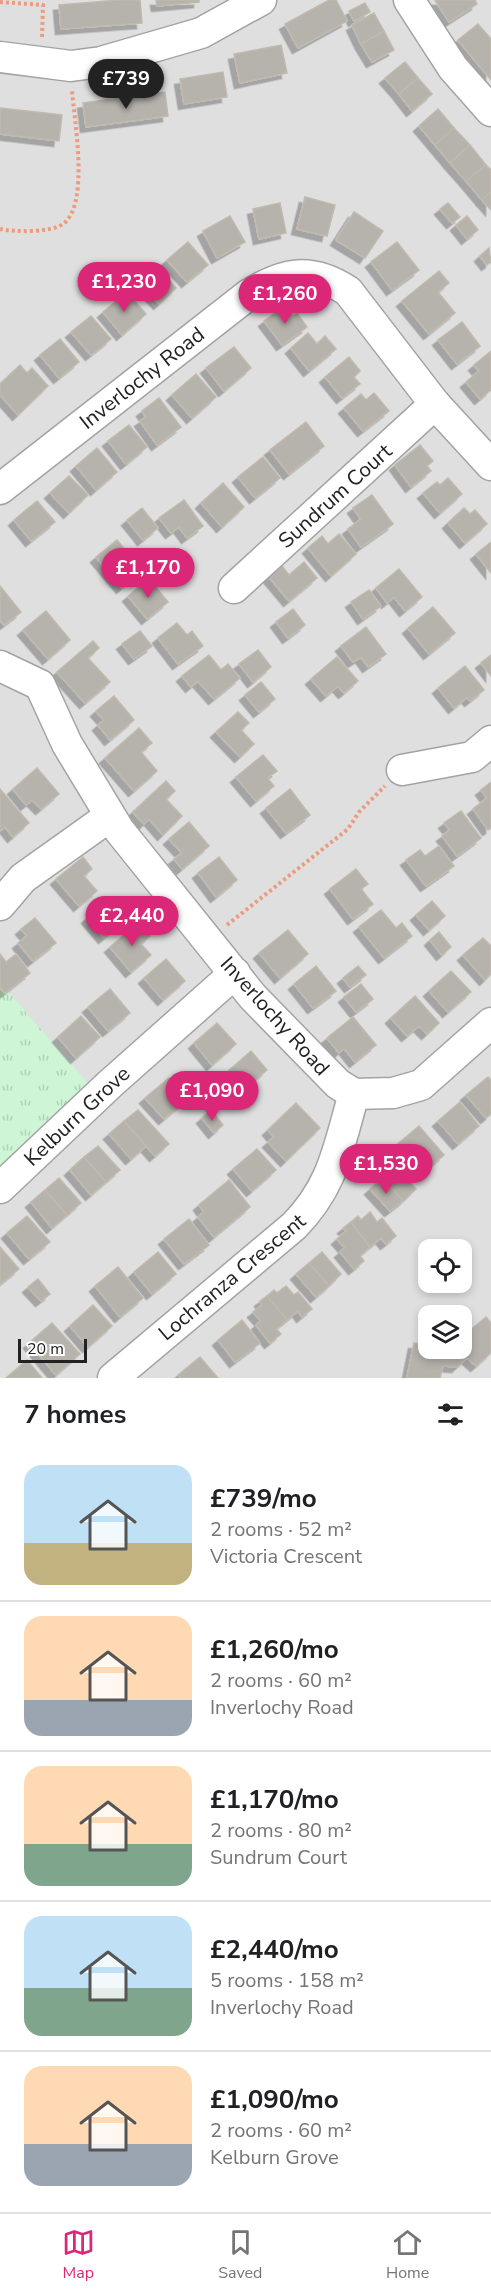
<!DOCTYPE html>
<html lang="en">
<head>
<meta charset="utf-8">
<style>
	:root { --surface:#fff; --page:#f6f6f6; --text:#202124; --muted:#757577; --line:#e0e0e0; --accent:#db2777 }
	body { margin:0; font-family:"Nunito Sans",sans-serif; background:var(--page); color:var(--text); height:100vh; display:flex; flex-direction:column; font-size:22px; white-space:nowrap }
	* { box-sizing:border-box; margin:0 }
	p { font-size:20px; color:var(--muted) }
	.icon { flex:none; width:33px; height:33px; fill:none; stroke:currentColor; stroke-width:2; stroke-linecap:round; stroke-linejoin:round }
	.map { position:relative; height:1378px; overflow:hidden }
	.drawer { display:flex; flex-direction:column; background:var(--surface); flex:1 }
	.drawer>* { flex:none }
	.fabs { position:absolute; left:418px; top:1239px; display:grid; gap:12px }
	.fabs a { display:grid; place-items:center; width:54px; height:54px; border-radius:12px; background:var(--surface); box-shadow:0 3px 9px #0003; font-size:30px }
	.scale { position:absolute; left:18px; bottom:15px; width:69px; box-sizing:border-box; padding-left:6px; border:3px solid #222; border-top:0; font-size:16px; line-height:21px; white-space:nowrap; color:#222; -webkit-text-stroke:4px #fff; paint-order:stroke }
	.price { position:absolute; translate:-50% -51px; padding:0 14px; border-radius:21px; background:var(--accent); color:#fff; font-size:20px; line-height:39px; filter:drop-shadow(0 2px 3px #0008) }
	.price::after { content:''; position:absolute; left:50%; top:36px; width:18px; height:14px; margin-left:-9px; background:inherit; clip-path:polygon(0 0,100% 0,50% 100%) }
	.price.on { background:#222; color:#fff }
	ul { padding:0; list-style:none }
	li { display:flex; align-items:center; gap:18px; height:150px; padding:0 24px }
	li+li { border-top:2px solid var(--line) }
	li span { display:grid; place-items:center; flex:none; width:168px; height:120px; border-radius:18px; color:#555 }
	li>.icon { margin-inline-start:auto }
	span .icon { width:72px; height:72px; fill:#fffc; stroke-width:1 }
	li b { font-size:26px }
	h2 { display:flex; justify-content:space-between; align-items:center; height:72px; padding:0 24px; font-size:26px }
	.tab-bar { display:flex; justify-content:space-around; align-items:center; height:84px; border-top:2px solid var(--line); background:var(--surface); font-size:16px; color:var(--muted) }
	.tab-bar a { display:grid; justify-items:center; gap:3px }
	.tab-bar .on { color:var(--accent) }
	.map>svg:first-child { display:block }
</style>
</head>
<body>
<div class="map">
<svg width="491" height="1378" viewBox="0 0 491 1378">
	<defs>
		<pattern id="park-tufts" width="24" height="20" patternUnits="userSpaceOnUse" patternTransform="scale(1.5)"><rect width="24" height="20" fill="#cdf5d6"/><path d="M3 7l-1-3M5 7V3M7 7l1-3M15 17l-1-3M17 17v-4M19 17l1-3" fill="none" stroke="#b0d2b7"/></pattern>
		<filter id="shadow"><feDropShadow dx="-5.5" dy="5.5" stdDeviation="0" flood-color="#0004"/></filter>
	</defs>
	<rect width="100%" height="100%" fill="#f1efea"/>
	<path fill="#e0dfdf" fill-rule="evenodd" d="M0,0H491V1378H0ZM429,1250H462V1282H429ZM429,1316H462V1348H429Z"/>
	<path fill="url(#park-tufts)" d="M0,982L90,1086L0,1166Z"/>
	<g fill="#b6b2ac" stroke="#c1b9ad" stroke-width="1.5" filter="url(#shadow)">
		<path d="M119,0H140L142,23L61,29L59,5Z"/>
		<path d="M156,0H199V2L157,6Z"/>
		<path d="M329,0H336L347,21L298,48L285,24Z"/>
		<path d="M435,0H475L477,4L449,22Z"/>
		<path d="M365,3L370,12L354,21L349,11Z"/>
		<path d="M374,13L384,31L361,44L352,25Z"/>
		<path d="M478,24L491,39V80L458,40Z"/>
		<path d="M384,31L394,50L372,62L361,44Z"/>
		<path d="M281,45L287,73L240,83L234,54Z"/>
		<path d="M405,62L418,78L399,94L385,78Z"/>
		<path d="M223,72L227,97L184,104L180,79Z"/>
		<path d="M418,78L432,94L412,111L399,94Z"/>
		<path d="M165,92L168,116L86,127L83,103Z"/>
		<path d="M0,108L62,115L59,141L0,134Z"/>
		<path d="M438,109L454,128L435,145L419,126Z"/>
		<path d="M454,128L470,145L450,163L435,145Z"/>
		<path d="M470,145L486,165L466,181L450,163Z"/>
		<path d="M486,165L491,170V192L482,200L466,181Z"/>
		<path d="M491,192V210L482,200Z"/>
		<path d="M305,197L335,205L327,236L297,229Z"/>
		<path d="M280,203L286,233L259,239L253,209Z"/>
		<path d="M448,203L460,217L452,223L440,209Z"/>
		<path d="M354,212L383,231L365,258L336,240Z"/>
		<path d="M230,216L245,242L217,258L203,231Z"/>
		<path d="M467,216L478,230L467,239L456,225Z"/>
		<path d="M188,242L208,265L187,282L167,260Z"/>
		<path d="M397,242L419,270L392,290L371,262Z"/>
		<path d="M489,248L491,262L487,265L480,256Z"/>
		<path d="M156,267L176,288L159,304L139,282Z"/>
		<path d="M439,271L449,283L438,292L455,313L429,334L402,301Z"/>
		<path d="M127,292L146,314L122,335L103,312Z"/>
		<path d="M285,306L292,316L297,313L307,327L282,345L264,321Z"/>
		<path d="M91,316L111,339L91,355L71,332Z"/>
		<path d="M462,322L480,346L457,364L438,340Z"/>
		<path d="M308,333L317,344L325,336L336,349L309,371L291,348Z"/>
		<path d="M60,339L79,362L59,378L40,355Z"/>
		<path d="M234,347L251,368L224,391L206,368Z"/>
		<path d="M491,351V390L480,399L466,382L479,371L474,365Z"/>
		<path d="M349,357L360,371L354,377L360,384L342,398L325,377Z"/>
		<path d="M20,365L27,373L32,368L48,386L18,415L0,395V384Z"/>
		<path d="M196,374L216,397L192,418L172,395Z"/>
		<path d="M374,393L389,411L363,431L344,408L361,394L366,400Z"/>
		<path d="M159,398L181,427L157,445L140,421L146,417L142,411Z"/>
		<path d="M306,422L324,446L289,474L270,450Z"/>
		<path d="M129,425L147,447L126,464L108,441Z"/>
		<path d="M420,445L433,461L427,466L431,471L411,487L395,465Z"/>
		<path d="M97,448L117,472L96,490L76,466Z"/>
		<path d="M263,457L280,478L255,498L238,477Z"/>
		<path d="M69,476L88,495L69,513L50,493Z"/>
		<path d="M448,478L462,494L440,513L423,493L437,482L440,485Z"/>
		<path d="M223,483L244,507L222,527L201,503Z"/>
		<path d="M372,495L393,524L361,547L348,529L361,519L353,508Z"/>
		<path d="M184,500L203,526L187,538L179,527L171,533L159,518Z"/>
		<path d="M37,501L55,522L31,541L14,520Z"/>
		<path d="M142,508L158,528L143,540L127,520Z"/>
		<path d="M464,508L470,514L475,510L487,524L465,543L448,523Z"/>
		<path d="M339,534L356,554L331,576L308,548L322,536L328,544Z"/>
		<path d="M117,540L142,570L122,588L96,557Z"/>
		<path d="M491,542V573L476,554Z"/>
		<path d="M304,562L317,578L289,601L269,577L282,566L289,575Z"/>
		<path d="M399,569L422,597L405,611L394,597L387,603L376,588Z"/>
		<path d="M149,579L168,602L147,619L128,596Z"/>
		<path d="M0,586L21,612L4,625L0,620Z"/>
		<path d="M369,590L381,606L363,619L351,602Z"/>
		<path d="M433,607L455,633L429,654L408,628Z"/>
		<path d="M293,609L305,625L288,638L276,622Z"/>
		<path d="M46,611L70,640L48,659L23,630Z"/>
		<path d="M177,623L187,635L192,631L203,646L178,664L158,638Z"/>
		<path d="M366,627L386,654L368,667L361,657L353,662L341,646Z"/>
		<path d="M140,631L152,646L134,659L122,644Z"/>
		<path d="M93,641L99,648L88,658L110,682L85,703L57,672Z"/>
		<path d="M258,650L271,667L253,682L239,664Z"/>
		<path d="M209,655L221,670L228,664L240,678L214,699L198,681L191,687L182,676Z"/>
		<path d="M491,655V676L481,663Z"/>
		<path d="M337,657L358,681L344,693L338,686L326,696L311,679Z"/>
		<path d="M465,666L484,690L470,701L467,697L454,708L438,688Z"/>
		<path d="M261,682L275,699L259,712L245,695Z"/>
		<path d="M114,696L134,720L110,740L98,725L104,720L96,711Z"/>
		<path d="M238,712L249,723L241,730L254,744L240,757L216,732Z"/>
		<path d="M139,728L152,743L141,752L157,771L134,791L105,758Z"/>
		<path d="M263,755L277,771L267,778L274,786L256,801L236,777Z"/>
		<path d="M37,768L59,794L41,809L32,800L26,805L13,789Z"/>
		<path d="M166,781L175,791L166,799L182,816L163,835L149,819L144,824L133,812Z"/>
		<path d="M491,782V828L488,830L473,809L487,798L481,790Z"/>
		<path d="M0,789L29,823L13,837L5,827L0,831Z"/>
		<path d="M290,789L310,815L286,833L266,808Z"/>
		<path d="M461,811L481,838L457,856L442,836L450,830L444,823Z"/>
		<path d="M189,822L209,846L182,869L174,859L182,853L169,839Z"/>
		<path d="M439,846L454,866L426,886L406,860L420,850L425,856Z"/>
		<path d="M83,857L92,869L84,876L97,891L79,906L56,879Z"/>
		<path d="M219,857L237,880L216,897L198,873Z"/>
		<path d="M356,869L368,884L361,889L373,904L353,919L330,889Z"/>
		<path d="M109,898L126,919L104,938L87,918Z"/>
		<path d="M432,901L445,916L429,930L416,915Z"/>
		<path d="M381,910L396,928L402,923L412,936L384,958L359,927Z"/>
		<path d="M35,918L56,943L33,961L18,943L27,936L21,929Z"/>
		<path d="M139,922L150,936L141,944L151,955L131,972L110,947Z"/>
		<path d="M288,930L308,954L280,978L259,953Z"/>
		<path d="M439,932L451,947L442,955L430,940Z"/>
		<path d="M483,938L491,946V974L485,980L463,955Z"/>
		<path d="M0,954L6,962L16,954L30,973L5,993L0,987Z"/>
		<path d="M166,959L185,981L163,1000L144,978Z"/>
		<path d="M316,966L336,991L313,1008L294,984Z"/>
		<path d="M358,966L366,975L350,987L343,978Z"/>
		<path d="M451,971L471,992L448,1012L429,991Z"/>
		<path d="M361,984L373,999L356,1012L344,997Z"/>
		<path d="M110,989L130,1013L108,1031L88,1007Z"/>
		<path d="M415,996L439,1023L427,1034L419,1026L407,1036L391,1018Z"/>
		<path d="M81,1016L100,1037L76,1058L58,1037Z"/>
		<path d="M353,1017L376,1045L355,1062L344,1048L339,1053L327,1038Z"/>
		<path d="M217,1023L236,1044L212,1065L194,1043Z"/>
		<path d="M251,1051L267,1070L242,1091L226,1073Z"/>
		<path d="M488,1077L491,1080V1114L486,1118L466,1095Z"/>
		<path d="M169,1078L188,1099L164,1119L145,1098Z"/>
		<path d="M460,1102L479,1126L458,1144L438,1121Z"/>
		<path d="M296,1103L320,1128L286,1161L268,1142L274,1137L268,1130Z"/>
		<path d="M138,1110L169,1144L155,1156L124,1121Z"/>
		<path d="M211,1110L223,1125L214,1133L202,1118Z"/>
		<path d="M124,1121L146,1146L131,1159L109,1134Z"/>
		<path d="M419,1126L444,1155L419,1176L394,1147Z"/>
		<path d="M98,1146L120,1170L106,1182L84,1157Z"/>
		<path d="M257,1149L276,1170L252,1191L233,1169Z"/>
		<path d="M84,1157L106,1182L91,1195L70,1170Z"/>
		<path d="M396,1167L416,1189L403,1201L383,1178Z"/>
		<path d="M59,1178L81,1203L67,1215L45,1190Z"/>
		<path d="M383,1178L403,1201L390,1211L370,1189Z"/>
		<path d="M229,1180L250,1207L214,1237L198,1217L204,1212L199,1205Z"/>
		<path d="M45,1190L67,1215L52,1228L31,1202Z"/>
		<path d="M370,1212L377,1222L382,1218L396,1236L386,1244L381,1238L370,1247L351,1222L358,1216L361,1220Z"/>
		<path d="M27,1216L50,1242L29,1259L7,1233Z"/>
		<path d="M189,1219L209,1245L184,1264L164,1239Z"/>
		<path d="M351,1222L370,1247L360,1256L364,1261L354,1269L340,1252L345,1248L337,1239L346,1231L343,1228Z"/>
		<path d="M0,1247L19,1269L0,1284Z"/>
		<path d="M158,1252L176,1274L152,1294L134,1272Z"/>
		<path d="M322,1252L341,1274L329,1286L309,1263Z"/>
		<path d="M309,1263L329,1286L316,1297L296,1274Z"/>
		<path d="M118,1267L143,1298L120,1317L95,1286Z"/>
		<path d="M38,1279L50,1294L41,1301L28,1287Z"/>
		<path d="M286,1286L294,1295L298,1292L312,1309L302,1317L298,1311L287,1320L267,1296L274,1290L277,1293Z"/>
		<path d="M267,1296L287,1320L276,1329L281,1334L270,1343L256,1325L261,1321L253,1312L262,1305L260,1301Z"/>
		<path d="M93,1305L112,1326L88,1347L70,1326Z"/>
		<path d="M486,1317L491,1323V1353L476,1366L467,1358L457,1367L443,1366L440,1378H407L414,1343L429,1345V1348H462V1337Z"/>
		<path d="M242,1320L260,1343L235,1362L218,1340Z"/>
		<path d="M52,1323L80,1354L56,1375L29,1343Z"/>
		<path d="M200,1357L218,1378H181L178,1375Z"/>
		<path d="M27,1360L42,1378H6Z"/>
	</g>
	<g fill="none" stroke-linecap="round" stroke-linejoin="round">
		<g stroke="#a3a3a3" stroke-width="33">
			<g id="minor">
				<path d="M409,0L453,68L491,111"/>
				<path d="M0,57L71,66L101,62L201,33L261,0"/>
				<path d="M0,489L248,295C284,272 311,267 348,291L435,404L491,465"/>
				<path d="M234,588L435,404"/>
				<path d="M0,666L40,685L67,744L119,830L253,997L338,1084L354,1094L393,1093L421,1085L491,1023"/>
				<path d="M402,770L472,757L491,741"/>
				<path d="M0,905L23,878L110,816"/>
				<path d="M0,1188L110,1084L235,973"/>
				<path d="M113,1378L294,1226C334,1185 338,1148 354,1094"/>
			</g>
		</g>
		<g stroke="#ec9b7f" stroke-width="4" stroke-dasharray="3 3" stroke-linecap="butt">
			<path d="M0,2L43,5L42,37"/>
			<path d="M0,229C15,232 50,233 63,224C90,205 74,119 72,90"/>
			<path d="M227,925L348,829L359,812L385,786"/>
		</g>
		<use href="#minor" stroke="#fff" stroke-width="30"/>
	</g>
	<g text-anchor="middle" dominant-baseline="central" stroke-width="4.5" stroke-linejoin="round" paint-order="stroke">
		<g font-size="21" fill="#222" stroke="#fff">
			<text transform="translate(142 378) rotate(-38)">Inverlochy Road</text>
			<text transform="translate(335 496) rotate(-42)">Sundrum Court</text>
			<text transform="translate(275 1016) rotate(48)">Inverlochy Road</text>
			<text transform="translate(77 1116) rotate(-43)">Kelburn Grove</text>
			<text transform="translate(232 1277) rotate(-40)">Lochranza Crescent</text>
		</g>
	</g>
</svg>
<div class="fabs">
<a><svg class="icon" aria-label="locate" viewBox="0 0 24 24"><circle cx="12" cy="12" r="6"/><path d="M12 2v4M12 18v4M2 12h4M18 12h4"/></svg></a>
<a><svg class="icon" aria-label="layers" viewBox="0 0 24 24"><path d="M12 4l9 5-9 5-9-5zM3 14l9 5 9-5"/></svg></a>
</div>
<div class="scale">20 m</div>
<b class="price on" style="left:126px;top:110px">£739</b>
<b class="price" style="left:124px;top:313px">£1,230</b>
<b class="price" style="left:285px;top:325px">£1,260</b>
<b class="price" style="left:148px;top:599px">£1,170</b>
<b class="price" style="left:132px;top:947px">£2,440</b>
<b class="price" style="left:212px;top:1122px">£1,090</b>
<b class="price" style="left:386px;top:1195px">£1,530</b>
</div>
<section class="drawer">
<h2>7 homes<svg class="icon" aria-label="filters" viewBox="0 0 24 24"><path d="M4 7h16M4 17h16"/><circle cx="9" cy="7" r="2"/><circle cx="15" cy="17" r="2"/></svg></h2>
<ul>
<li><span style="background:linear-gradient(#bfe0f5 65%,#c2b280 0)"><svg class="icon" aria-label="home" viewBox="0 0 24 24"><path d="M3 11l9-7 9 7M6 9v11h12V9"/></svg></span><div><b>£739/mo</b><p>2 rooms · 52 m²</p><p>Victoria Crescent</p></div></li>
<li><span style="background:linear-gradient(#ffd9b3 70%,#9aa5b1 0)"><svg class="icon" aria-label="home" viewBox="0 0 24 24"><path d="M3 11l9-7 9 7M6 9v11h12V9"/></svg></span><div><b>£1,260/mo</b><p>2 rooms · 60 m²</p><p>Inverlochy Road</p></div></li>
<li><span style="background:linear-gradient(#ffd9b3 65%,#7fa58c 0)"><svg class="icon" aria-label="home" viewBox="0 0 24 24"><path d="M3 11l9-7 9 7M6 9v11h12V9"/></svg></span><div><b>£1,170/mo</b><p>2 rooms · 80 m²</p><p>Sundrum Court</p></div></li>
<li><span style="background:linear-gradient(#bfe0f5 60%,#7fa58c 0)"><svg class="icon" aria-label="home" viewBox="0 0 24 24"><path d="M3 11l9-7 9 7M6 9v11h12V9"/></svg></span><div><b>£2,440/mo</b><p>5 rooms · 158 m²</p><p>Inverlochy Road</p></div></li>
<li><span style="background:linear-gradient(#ffd9b3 65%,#9aa5b1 0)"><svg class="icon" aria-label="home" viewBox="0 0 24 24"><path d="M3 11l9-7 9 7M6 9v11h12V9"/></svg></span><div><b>£1,090/mo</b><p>2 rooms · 60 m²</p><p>Kelburn Grove</p></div></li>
</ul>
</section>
<nav class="tab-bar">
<a class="on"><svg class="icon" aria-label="map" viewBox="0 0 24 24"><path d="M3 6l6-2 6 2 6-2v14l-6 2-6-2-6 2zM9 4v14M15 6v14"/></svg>Map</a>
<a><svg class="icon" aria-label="saved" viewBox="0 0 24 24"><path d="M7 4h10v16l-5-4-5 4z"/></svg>Saved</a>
<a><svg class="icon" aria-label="home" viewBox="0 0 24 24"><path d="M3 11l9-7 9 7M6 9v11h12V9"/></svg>Home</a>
</nav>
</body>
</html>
